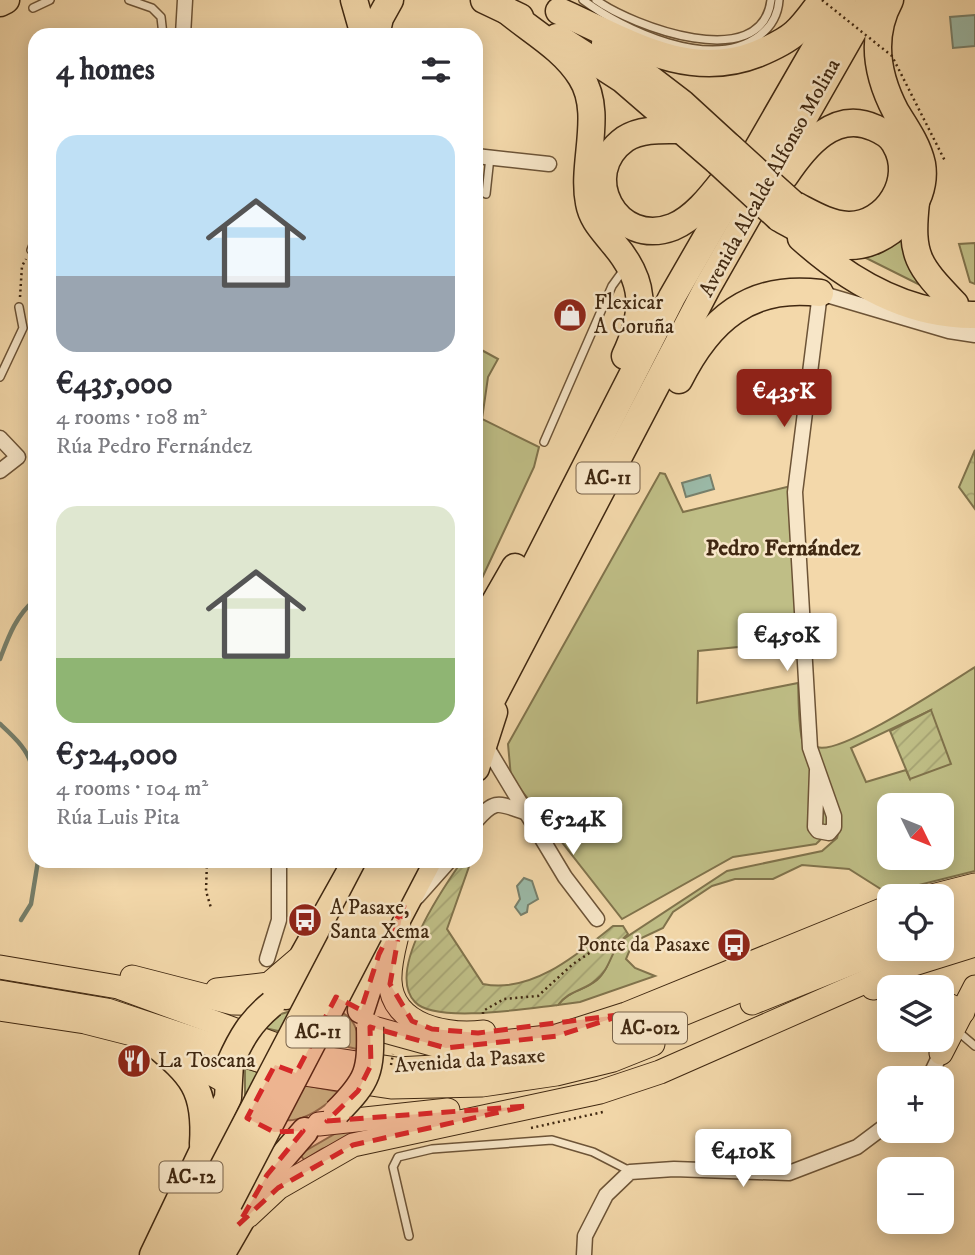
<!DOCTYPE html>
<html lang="en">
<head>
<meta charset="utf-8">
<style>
	:root { --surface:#fff; --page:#f2f2f3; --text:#2b2b33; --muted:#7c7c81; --accent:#8f2418 }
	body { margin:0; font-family:"IM FELL DW Pica",serif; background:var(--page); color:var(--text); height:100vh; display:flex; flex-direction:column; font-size:26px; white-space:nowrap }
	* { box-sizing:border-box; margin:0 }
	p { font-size:23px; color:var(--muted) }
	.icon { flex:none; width:38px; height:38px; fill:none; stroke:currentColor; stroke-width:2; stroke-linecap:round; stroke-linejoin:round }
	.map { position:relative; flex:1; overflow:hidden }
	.sheet { position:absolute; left:28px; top:28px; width:455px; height:840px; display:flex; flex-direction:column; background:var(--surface); border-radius:21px; box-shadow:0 4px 18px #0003 }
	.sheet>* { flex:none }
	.needle { width:46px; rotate:133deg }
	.buttons { position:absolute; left:877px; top:793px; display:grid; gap:14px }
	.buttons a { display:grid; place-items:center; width:77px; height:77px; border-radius:14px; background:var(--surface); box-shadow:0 4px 18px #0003; font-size:35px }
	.price { position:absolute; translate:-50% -60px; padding:0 16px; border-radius:7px; background:#fff; color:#222; font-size:23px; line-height:46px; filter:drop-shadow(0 2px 4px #0008) }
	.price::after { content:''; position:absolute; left:50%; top:42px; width:21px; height:16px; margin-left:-10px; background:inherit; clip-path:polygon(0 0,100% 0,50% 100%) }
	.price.on { background:var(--accent); color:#fff }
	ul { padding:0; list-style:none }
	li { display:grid; align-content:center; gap:14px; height:371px; padding:0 28px }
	li span { display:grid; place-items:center; height:217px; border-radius:21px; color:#555 }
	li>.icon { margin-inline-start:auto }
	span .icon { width:126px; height:126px; fill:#fffc; stroke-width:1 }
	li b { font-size:30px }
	h2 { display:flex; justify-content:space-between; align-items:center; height:84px; padding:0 28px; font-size:30px }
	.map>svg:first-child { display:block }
</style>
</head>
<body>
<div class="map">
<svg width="975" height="1255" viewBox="0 0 975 1255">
	<defs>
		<pattern id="forest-crowns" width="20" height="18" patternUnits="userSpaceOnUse" patternTransform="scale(1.75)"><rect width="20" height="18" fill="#bfbe86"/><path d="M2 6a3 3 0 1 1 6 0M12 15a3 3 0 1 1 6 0" fill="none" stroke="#a5a373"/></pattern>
		<pattern id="garden-furrows" width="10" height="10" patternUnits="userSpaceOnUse" patternTransform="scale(1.75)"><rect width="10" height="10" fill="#bfbe86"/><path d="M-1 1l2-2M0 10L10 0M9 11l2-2" fill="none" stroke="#a5a373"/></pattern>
	</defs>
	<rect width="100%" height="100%" fill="#f3d8aa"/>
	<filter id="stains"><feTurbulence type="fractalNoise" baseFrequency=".00286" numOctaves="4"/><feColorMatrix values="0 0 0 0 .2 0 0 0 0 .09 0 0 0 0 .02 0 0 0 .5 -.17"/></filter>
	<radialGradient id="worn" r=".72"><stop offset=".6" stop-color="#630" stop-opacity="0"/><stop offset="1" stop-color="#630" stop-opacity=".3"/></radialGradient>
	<g fill="#bfbe86" stroke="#80734c" stroke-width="2" fill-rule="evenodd">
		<path d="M905,239L922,286L864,257Z"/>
		<path d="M975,243V284L970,282L959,244Z"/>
		<path d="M476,347L498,359L488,377L482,419L539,447L534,467L476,591Z"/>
		<path d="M660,473L665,474L683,512L791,486L798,641L698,651L697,703L798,683C799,703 798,725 803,744C810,774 847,820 816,844L733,857L622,919L511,777L508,744Z"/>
		<path d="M975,667V871L887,893L849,869L802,865L773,879H735L712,886L673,912L663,928L633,942L626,959L635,968L655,976L580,1002L558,1005C569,990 584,991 597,980C607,971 611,956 616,944L727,871L822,851L837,838L841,821L817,747C840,756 949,683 975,667ZM931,710L910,779L906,770L866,782L851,748ZM889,805H942V858H889Z"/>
		<path d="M318,1003C348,1013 357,1017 361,1050L265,1028L281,1014Z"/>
		<path d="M245,1068L300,1084L340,1092C307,1124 277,1134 245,1095Z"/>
		<path d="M366,1123L369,1132L322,1149L304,1160L300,1154L345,1128Z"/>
	</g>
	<path fill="url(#forest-crowns)" stroke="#80734c" stroke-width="2" d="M975,450V509L959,487Z"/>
	<g fill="url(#garden-furrows)" stroke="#80734c" stroke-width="2">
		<path d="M931,710L951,764L910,779L890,731Z"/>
		<path d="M462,861H471L447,929L483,984C531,994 577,955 613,926H623L628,934C610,948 612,968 596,980C584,991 569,990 558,1005C530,1008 435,1024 415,1002C385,971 443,888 462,861Z"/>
	</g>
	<g fill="#9bbaa8" stroke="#77806c" stroke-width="2">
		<path d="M975,15V46L953,48L950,17Z"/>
		<path d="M710,475L714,489L686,497L682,483Z"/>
		<path d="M524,878L532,881L538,899L528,905L527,912L521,915L515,907L520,899L517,886Z"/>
	</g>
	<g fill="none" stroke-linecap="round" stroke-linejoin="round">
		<g stroke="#77806c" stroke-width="4.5">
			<path d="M0,659C8,638 16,615 35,600"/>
			<path d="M0,724C13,736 30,751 32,769C35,790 25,806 35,825"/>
			<path d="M21,920L31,904L38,861"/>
		</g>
		<g stroke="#6d5437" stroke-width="10">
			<g id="lane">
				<path d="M129,0L152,8L161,17L163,35"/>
				<path d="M583,0C623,30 711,72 759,36C771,27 778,15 779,0"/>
				<path d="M596,0C632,26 762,75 771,0"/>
				<path d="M33,8L50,0"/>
				<path d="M486,194L490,157"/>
				<path d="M31,250L35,240"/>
				<path d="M0,377L23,328L19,307"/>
				<path d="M544,442L612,286L625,268"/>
				<path d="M942,1018L975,1046"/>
				<path d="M409,1236L393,1167L398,1157L432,1149L552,1140L593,1152L630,1171"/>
			</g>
		</g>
		<g stroke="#6d5437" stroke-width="17">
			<g id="street">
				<path d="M183,35L185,0"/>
				<path d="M476,156L549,164"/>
				<path d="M0,438L18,457L0,471"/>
				<path d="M485,744L565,877L597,919"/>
				<path d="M817,770L815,827L818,831L829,833L834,827V816L810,748L795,492L820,293L949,331L975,335"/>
				<path d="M476,821C495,799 498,803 524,812"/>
				<path d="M417,897L449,861"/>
				<path d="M267,959L279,920V861"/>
				<path d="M929,1078L941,1053"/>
				<path d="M584,1255L585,1236L606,1195L630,1172L674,1169L789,1173L857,1147L889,1123"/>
			</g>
		</g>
		<g stroke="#402811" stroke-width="25">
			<g id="primary">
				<path d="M932,896L975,885"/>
				<path d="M942,913L975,905"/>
				<path d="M399,927C395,945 389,963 390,981C392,1027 448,1036 484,1032"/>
				<path d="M942,933L975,923"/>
				<path d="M0,967L118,987L304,1055L397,1069L453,1066L569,1054L622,1039L889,929"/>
				<path d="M132,977L233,1003L272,1004"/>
				<path d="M873,988L893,983L913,987"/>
				<path d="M217,990L269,984L304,954"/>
				<path d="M0,992L107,1010L297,1073L391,1087L482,1085L556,1074L613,1060L653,1044"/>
				<path d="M942,1002L963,1012"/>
				<path d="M752,1003L889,948"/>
				<path d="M0,1009L85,1022L148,1038L228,1083"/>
				<path d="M370,1027L446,1048L557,1036L626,1014L889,907"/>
				<path d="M941,1053L975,987"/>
				<path d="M319,1124L448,1110"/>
				<path d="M248,1216L278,1188L353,1145L600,1092L660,1072L885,973L975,945"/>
			</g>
		</g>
		<g stroke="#402811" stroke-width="29">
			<g id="highway">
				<path d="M354,0L364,35"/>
				<path d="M484,0L520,17"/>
				<path d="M0,3L6,0"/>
				<path d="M506,10C531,31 563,48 581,77C604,113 581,163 589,203C592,220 603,230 613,243C646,281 646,311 625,356"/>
				<path d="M559,11C623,39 686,82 757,54C769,49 785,42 795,33C805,24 814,11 822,0"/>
				<path d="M376,35L380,18L390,0"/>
				<path d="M557,37L622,79L718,162"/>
				<path d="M605,44L682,103L730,147"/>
				<path d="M683,130C665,130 641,128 625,139C576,174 616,249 673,227C695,218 712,195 727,176"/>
				<path d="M785,176C805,146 835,109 875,128C882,131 891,136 895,144C916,179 887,226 848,225C828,224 811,213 793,204"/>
				<path d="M916,202C910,257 918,265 955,304"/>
				<path d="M779,218C801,230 823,245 848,246C888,247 929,205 922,164C918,145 906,128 896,112C877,76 870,37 890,0"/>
				<path d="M801,238C849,281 908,316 975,315"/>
				<path d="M679,380C709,320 750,284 820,293"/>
				<path d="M476,635L515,567"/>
				<path d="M476,681L672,297L843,0"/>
				<path d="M476,730L708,286L871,0"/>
				<path d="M476,768L494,712"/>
				<path d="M286,996L304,954L356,861"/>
				<path d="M361,1010L379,954L428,861"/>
				<path d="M148,1038C189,1073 207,1085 203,1144"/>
				<path d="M153,1255L228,1098L230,1063"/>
				<path d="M177,1255L208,1196"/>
				<path d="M200,1255L229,1203"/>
				<path d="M221,1255L267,1175L305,1131"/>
			</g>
		</g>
		<g stroke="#402811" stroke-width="2.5" stroke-dasharray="2 3.5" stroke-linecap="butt">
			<path d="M20,297L22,266L26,259"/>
			<path d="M207,861L206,891L211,908"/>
			<path d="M483,1014V1011L504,999L538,996L573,964L606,942"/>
			<path d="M531,1128L603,1112"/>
		</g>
		<use href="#lane" stroke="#f7e6c8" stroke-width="7"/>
		<use href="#street" stroke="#f7e6c8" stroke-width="14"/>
		<use href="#primary" stroke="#f3d8aa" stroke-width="23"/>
		<use href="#highway" stroke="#f3d8aa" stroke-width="26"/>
		<g stroke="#402811" stroke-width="29" stroke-linecap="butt">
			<g id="highway-bridge">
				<path d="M730,147L793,204"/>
				<path d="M718,162L779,218"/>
				<path d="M230,1063C241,1038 251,1021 272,1004"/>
				<path d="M337,1112C369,1080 371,1071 370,1027"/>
				<path d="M208,1196L383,861"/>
				<path d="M229,1203L407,861"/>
			</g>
		</g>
		<g stroke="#402811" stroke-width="2.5" stroke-dasharray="2 3.5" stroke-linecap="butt">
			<path d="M822,0L892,56L945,161"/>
			<path d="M391,1065L393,1054"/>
		</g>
		<use href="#highway-bridge" stroke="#f3d8aa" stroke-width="26"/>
	</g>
	<path fill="#d62828" fill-opacity="0.2" stroke="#d62828" stroke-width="5" stroke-dasharray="14 9" stroke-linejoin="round" d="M404,905L390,984L412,1021L432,1029L478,1033L626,1014L557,1036L446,1048L370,1027L371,1065L358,1091L327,1121L527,1106L353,1145L278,1188L238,1225L267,1175L303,1131L274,1132L247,1118L268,1078L275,1065L296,1073L336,997L361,1010L379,954Z"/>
	<defs>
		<g id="shop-disc" transform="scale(1.75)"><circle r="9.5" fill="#8f2418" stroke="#f7e6c8"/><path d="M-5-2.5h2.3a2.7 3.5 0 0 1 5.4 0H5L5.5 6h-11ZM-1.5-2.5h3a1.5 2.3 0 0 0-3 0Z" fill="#fff"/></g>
		<g id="bus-disc" transform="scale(1.75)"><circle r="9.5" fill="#8f2418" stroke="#f7e6c8"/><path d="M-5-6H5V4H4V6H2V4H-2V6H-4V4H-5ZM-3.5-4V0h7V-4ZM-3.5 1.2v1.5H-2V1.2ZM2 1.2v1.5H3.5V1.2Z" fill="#fff"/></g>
		<g id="restaurant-disc" transform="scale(1.75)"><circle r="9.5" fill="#8f2418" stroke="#f7e6c8"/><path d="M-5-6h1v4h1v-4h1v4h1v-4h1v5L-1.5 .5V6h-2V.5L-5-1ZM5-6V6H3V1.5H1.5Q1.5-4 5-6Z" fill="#fff"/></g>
	</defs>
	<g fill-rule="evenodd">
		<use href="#shop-disc" x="570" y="315"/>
		<use href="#bus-disc" x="305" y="920"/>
		<use href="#bus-disc" x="734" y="945"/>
		<use href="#restaurant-disc" x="134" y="1061"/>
	</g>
	<g text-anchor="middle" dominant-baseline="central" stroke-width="5" stroke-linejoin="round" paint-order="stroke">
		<g fill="#f7e6c8" stroke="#776148" stroke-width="2">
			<rect x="576.5" y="462.5" width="63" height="31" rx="5"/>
			<rect x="613" y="1012.5" width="74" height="31" rx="5"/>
			<rect x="286.5" y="1016.5" width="63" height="31" rx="5"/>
			<rect x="159.5" y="1161.5" width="63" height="31" rx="5"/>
		</g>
		<g font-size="19" font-weight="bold" fill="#402811">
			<text x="608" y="478">AC-11</text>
			<text x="650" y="1028">AC-012</text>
			<text x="318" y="1032">AC-11</text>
			<text x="191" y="1177">AC-12</text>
		</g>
		<g font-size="21" fill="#402811" stroke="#f7e6c8">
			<text transform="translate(770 178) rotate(-61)">Avenida Alcalde Alfonso Molina</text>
			<text transform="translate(470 1061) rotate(-4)">Avenida da Pasaxe</text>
		</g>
		<g font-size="21" fill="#402811" stroke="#f7e6c8" text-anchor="start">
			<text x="594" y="303">Flexicar<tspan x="594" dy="24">A Coruña</tspan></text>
			<text x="330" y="908">A Pasaxe,<tspan x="330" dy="24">Santa Xema</tspan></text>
			<text x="710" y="945" text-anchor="end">Ponte da Pasaxe</text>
			<text x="158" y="1061">La Toscana</text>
		</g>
		<g font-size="23" font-weight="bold" fill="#402811" stroke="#f7e6c8">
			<text x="783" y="548">Pedro Fernández</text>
		</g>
	</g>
	<rect width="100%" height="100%" filter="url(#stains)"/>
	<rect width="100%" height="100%" fill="url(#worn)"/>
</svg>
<div class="buttons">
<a><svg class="needle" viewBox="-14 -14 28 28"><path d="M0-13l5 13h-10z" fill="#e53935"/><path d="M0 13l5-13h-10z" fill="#7c7c81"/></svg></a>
<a><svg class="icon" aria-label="locate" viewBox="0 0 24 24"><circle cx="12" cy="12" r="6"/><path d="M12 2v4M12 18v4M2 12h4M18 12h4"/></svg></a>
<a><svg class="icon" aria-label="layers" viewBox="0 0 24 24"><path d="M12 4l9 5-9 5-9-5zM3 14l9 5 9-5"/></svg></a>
<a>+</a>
<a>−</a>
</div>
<b class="price on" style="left:784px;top:429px">€435K</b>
<b class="price" style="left:787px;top:673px">€450K</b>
<b class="price" style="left:573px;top:857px">€524K</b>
<b class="price" style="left:743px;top:1189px">€410K</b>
<section class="sheet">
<h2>4 homes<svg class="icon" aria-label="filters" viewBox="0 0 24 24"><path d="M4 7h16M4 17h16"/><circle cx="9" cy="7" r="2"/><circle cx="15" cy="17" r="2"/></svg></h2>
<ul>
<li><span style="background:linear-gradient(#bfe0f5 65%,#9aa5b1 0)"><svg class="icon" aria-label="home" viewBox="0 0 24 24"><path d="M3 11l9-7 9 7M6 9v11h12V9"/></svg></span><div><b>€435,000</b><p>4 rooms · 108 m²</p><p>Rúa Pedro Fernández</p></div></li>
<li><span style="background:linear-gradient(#dfe7d0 70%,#8fb573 0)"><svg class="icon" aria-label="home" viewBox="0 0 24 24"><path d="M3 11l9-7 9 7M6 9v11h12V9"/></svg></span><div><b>€524,000</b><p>4 rooms · 104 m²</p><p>Rúa Luis Pita</p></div></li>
</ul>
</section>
</div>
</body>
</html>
